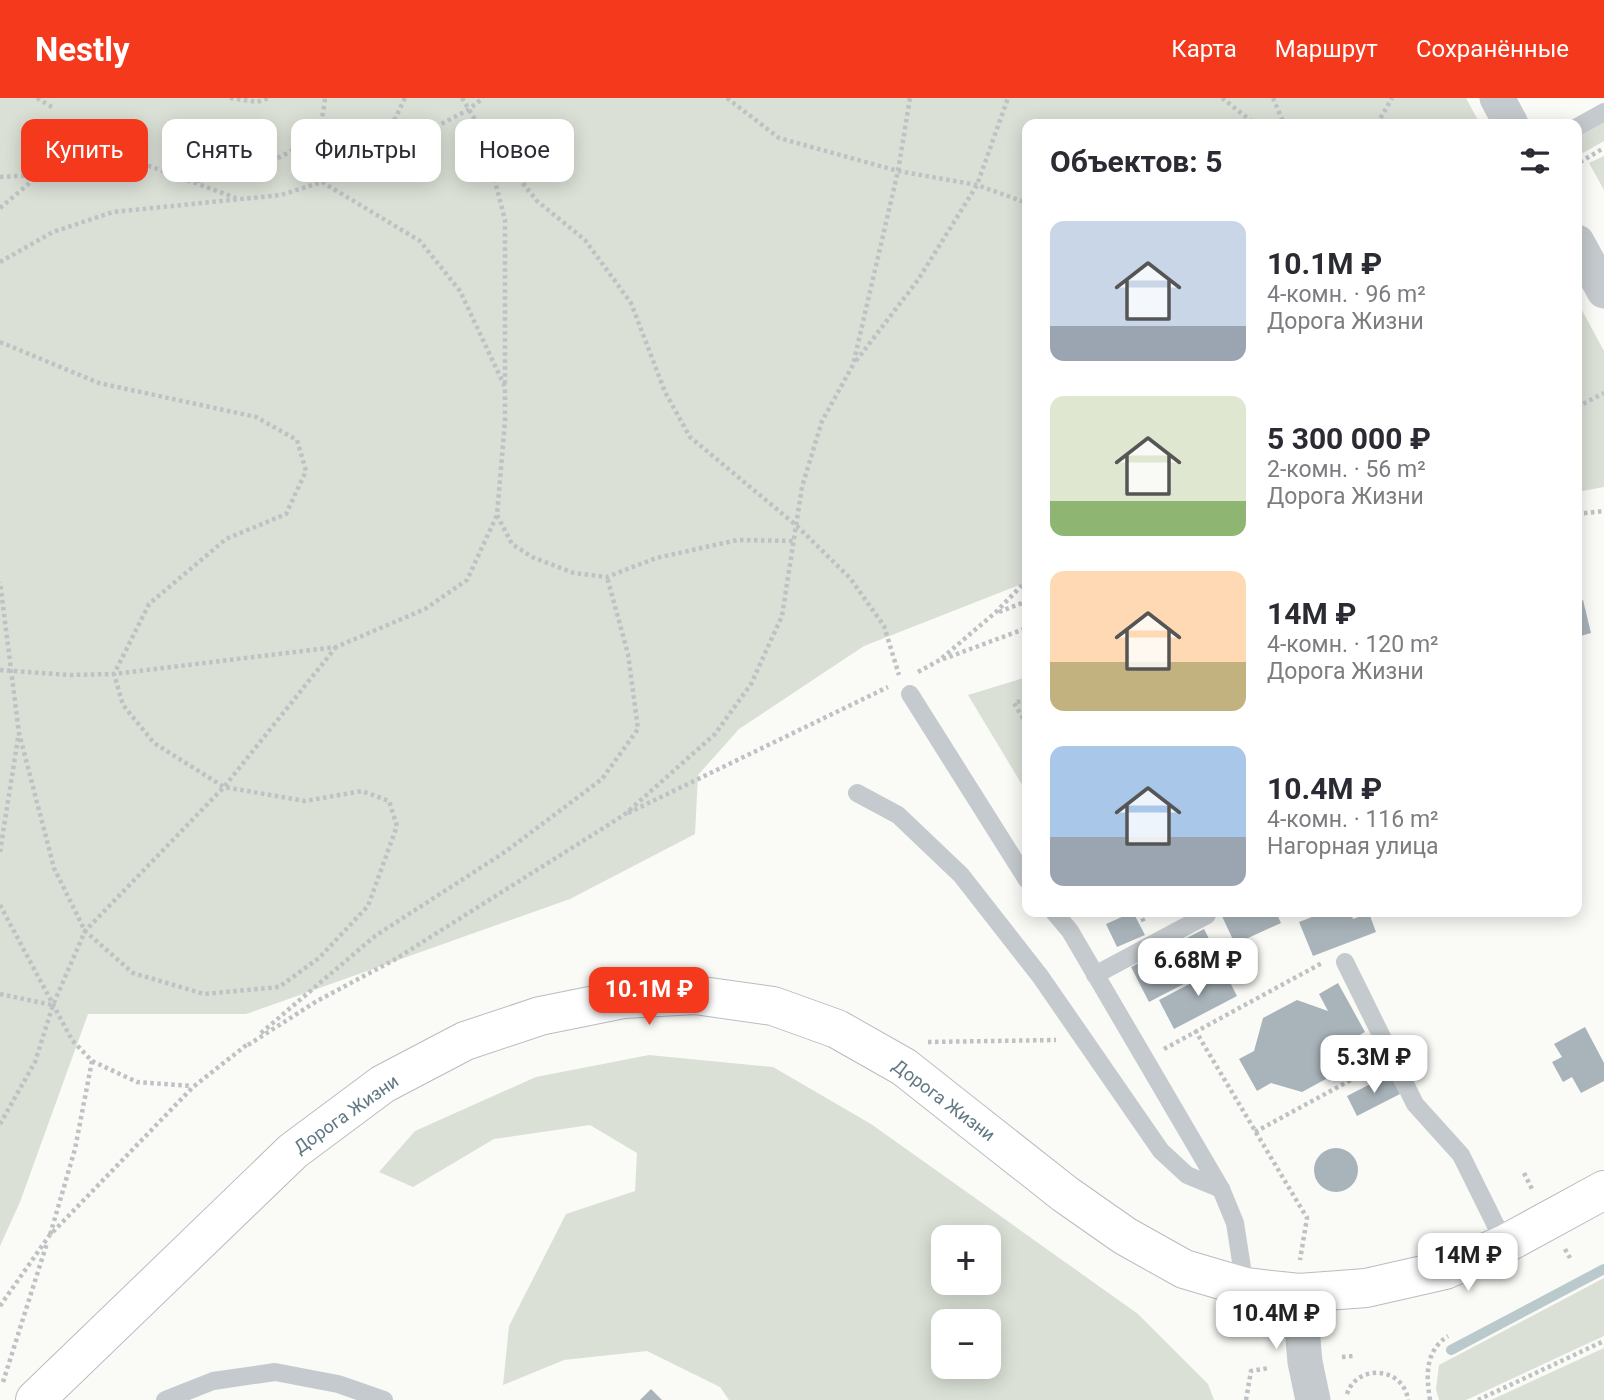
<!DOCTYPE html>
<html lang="ru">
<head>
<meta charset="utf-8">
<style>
	:root { --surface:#fff; --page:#f7f7f7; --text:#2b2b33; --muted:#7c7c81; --accent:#f4391d }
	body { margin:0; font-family:Roboto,sans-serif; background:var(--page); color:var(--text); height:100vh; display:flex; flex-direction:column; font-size:26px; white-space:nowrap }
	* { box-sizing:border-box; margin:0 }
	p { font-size:23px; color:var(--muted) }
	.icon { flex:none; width:38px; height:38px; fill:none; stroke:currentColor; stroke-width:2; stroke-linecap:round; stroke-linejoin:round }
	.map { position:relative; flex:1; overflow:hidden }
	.details { position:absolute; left:1022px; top:21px; width:560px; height:798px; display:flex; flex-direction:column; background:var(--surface); border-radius:14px; box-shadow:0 4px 18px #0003 }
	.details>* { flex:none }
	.guide { position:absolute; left:21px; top:21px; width:665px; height:63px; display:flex; gap:14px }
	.buttons { position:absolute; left:931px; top:1127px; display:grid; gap:14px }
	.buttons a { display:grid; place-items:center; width:70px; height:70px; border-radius:14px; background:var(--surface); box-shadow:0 4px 18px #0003; font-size:35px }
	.price { position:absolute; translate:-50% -60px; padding:0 16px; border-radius:14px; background:#fff; color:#222; font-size:23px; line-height:46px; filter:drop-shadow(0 2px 4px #0008) }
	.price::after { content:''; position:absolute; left:50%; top:42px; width:21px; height:16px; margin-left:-10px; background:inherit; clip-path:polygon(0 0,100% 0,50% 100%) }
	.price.current { background:var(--accent); color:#fff }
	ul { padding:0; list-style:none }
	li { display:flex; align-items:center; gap:21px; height:175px; padding:0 28px }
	li span { display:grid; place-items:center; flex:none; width:196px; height:140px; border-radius:14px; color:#555 }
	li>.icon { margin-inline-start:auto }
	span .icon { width:84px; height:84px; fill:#fffc; stroke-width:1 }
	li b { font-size:30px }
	h2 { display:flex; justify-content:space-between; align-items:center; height:84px; padding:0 28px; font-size:30px }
	.chip { padding:0 24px; border-radius:14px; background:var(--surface); box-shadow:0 4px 18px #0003; font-size:24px; line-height:63px }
	.chip.current { background:var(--accent); color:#fff }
	header { display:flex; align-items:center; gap:42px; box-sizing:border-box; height:98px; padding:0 35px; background:var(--accent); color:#fff }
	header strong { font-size:33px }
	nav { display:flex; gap:38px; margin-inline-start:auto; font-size:24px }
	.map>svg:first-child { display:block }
</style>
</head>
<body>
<header>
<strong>Nestly</strong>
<nav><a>Карта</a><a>Маршрут</a><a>Сохранённые</a></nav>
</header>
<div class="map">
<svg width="1604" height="1302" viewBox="0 0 1604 1302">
	<rect width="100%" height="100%" fill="#fafaf7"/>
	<g fill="#dae0d6" fill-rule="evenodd">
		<path d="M0,0H1466L1480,26H1027V484L864,548L739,631L698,677L695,736L570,801L246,916H88L20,1104L0,1148Z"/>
		<path d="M1604,21V43L1583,55L1577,43V36Z"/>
		<path d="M1604,58V92L1589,65Z"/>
		<path d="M1577,203L1604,253V389L1577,394Z"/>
		<path d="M1027,579V695L968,597Z"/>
		<path d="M649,957L773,969L871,1026L1138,1216L1208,1286L1214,1302H729L720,1289L647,1253L564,1262L503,1287L509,1228L566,1116L635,1093L637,1055L590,1027L494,1041L413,1089L379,1074L415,1033L536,979ZM943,1139H989V1185H943ZM943,1223H989V1269H943Z"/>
		<path d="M1604,1180V1238L1466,1302H1439L1436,1291L1439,1267Z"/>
		<path d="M1604,1250V1302H1491Z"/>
	</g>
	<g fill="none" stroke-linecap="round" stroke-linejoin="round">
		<path stroke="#b9c9cc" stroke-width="10" d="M1451,1252L1604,1171"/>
	</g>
	<g fill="#a9b4ba">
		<path d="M1583,502L1591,535L1577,539V504Z"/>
		<path d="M1133,814L1145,837L1117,849L1106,826Z"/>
		<path d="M1220,814H1276L1281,825L1235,846Z"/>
		<path d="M1325,814H1350L1353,821L1369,815L1376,834L1313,858L1299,824Z"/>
		<path d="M1204,831L1222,866L1149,904L1131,869Z"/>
		<path d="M1222,869L1237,898L1174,931L1159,902Z"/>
		<path d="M1338,885L1365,934L1346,945L1337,975L1302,994L1271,985L1257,993L1239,961L1254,953L1263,920L1297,902L1328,913L1319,896Z"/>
		<path d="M1585,929L1604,965V983L1581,995L1572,979L1563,984L1552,964L1562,959L1554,946Z"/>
		<path d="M1390,976L1400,996L1357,1018L1347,998Z"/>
		<circle cx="1336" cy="1072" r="22"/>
		<path d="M651,1291L662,1302H640Z"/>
	</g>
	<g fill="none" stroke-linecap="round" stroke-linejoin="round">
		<g stroke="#b6bec2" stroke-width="40">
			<path id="secondary" d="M35,1302L293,1053L383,986L465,943L540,918L624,901L695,897L773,908L837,931L904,969L1065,1096L1125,1138L1184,1171L1245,1189L1299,1195L1366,1190L1445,1172L1505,1146L1604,1092"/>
		</g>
		<g stroke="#bec2c4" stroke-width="4.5" stroke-dasharray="3.5 3.5" stroke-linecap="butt">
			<path d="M37,0L52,9"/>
			<path d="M230,0L257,4L269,0"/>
			<path d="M462,0L483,35L537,103L585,142L631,205L665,294L690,339L797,428L850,480L884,528L899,577"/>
			<path d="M727,0L779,40L898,73L977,87L1027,105"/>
			<path d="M1222,0L1255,26"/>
			<path d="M1273,0L1284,26"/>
			<path d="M1377,26L1392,0"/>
			<path d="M484,40L505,122V287"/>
			<path d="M376,60L405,0"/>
			<path d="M1580,64L1604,50"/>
			<path d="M0,79L38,77"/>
			<path d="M197,83C235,75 297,63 319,27C323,20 324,8 325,0"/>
			<path d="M322,84L420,143L460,193L505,289V323L497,417L512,446L532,459L574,475L607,479L656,460L738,442L794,443"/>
			<path d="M0,110L39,77L95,66L149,68L236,100"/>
			<path d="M0,164L53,134L113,114L281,97L322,84L376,60L468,12L483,0"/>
			<path d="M0,244L99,285L256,319L297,342L306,373L286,416L226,441L149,506L114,576L123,607L154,645L224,689L305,703L362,693L389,703L397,728L368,808L319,860L279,889L204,896L133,875L85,833L54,770L19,635L0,484"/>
			<path d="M856,263L918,182L977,87L1008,0"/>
			<path d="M1577,309L1604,295"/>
			<path d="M1577,416L1604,413"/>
			<path d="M999,514L1027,503"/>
			<path d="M942,560L996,514L1027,482"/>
			<path d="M0,572L70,577L114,576L336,549L425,511L467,482L497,417"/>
			<path d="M918,574L938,563L1027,530"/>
			<path d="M1027,601L1014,605L1027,627"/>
			<path d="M628,715L888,589"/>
			<path d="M0,754L18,640"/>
			<path d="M0,807L72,942L92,963L75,1051L50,1137"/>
			<path d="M1139,814L1145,826"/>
			<path d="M0,896L52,907"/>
			<path d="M1195,932L1307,1120L1300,1162"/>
			<path d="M261,935L375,838L505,754L602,681L638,631L628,556L607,479"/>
			<path d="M928,944L1056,942"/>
			<path d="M248,947L317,903L394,862L624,717L715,636L751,586L782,518L802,389L822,323L853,267L898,73L910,0"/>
			<path d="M1164,951L1322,865"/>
			<path d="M92,963L137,984L192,988"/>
			<path d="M0,1026L35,964L53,907L85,833L224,689L336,549"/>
			<path d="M1255,1034L1373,970"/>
			<path d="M1524,1075L1533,1093"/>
			<path d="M1565,1151L1570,1160"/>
			<path d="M0,1208L49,1138L193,989L249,945"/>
			<path d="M1342,1259L1353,1258"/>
			<path d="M3,1284L47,1145"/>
			<path d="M1347,1296C1357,1265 1404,1269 1408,1302"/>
			<path d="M1246,1302L1251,1273L1269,1270"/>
			<path d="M1430,1302C1426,1277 1425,1253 1448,1238"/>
			<path d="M1478,1302L1604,1243"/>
		</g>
		<g stroke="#c4cacd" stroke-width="18">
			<path d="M1577,29L1604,14"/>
			<path d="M910,596L1027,782"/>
			<path d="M857,695L898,717L961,777L1040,878L1161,1053L1187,1077L1221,1091"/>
			<path d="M1054,814L1070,833L1221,1091L1235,1125L1245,1189"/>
			<path d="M1345,864L1415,1006L1461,1057L1505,1146"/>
			<path d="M1095,877L1207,817"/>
			<path d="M165,1302L213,1283L275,1274L338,1286L384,1302"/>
		</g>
		<g stroke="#c4cacd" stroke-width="35">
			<path d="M1497,0L1511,26"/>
			<path d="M1577,144L1604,193"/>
			<path d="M1299,1195L1305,1264L1313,1302"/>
		</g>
		<use href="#secondary" stroke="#fff" stroke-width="38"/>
	</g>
	<g text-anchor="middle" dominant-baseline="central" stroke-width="7" stroke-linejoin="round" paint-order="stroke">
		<g font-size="18" fill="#627985" stroke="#fff">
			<text transform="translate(944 1002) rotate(37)">Дорога Жизни</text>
			<text transform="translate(346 1016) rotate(-35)">Дорога Жизни</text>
		</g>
	</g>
</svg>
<div class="buttons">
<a>+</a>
<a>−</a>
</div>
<b class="price" style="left:1198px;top:900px">6.68M ₽</b>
<b class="price current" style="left:649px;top:929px">10.1M ₽</b>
<b class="price" style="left:1374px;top:997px">5.3M ₽</b>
<b class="price" style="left:1468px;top:1195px">14M ₽</b>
<b class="price" style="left:1276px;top:1253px">10.4M ₽</b>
<div class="guide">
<a class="chip current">Купить</a>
<a class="chip">Снять</a>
<a class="chip">Фильтры</a>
<a class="chip">Новое</a>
</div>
<section class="details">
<h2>Объектов: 5<svg class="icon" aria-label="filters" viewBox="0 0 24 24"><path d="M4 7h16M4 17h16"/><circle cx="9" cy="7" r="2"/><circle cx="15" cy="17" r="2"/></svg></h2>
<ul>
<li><span style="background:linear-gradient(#c9d6e8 75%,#9aa5b1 0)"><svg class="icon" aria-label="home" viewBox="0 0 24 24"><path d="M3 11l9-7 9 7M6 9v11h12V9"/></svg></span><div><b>10.1M ₽</b><p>4-комн. · 96 m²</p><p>Дорога Жизни</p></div></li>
<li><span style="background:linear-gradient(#dfe7d0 75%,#8fb573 0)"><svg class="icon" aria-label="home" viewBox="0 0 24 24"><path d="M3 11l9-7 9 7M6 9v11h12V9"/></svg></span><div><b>5 300 000 ₽</b><p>2-комн. · 56 m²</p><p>Дорога Жизни</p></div></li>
<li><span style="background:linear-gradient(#ffd9b3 65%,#c2b280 0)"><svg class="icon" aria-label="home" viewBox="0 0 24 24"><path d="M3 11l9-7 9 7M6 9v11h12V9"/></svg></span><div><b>14M ₽</b><p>4-комн. · 120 m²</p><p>Дорога Жизни</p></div></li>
<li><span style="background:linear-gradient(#a9c7e8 65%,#9aa5b1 0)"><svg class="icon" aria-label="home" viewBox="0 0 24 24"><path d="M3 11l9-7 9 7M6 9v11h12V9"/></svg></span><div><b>10.4M ₽</b><p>4-комн. · 116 m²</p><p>Нагорная улица</p></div></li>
</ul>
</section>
</div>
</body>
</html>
